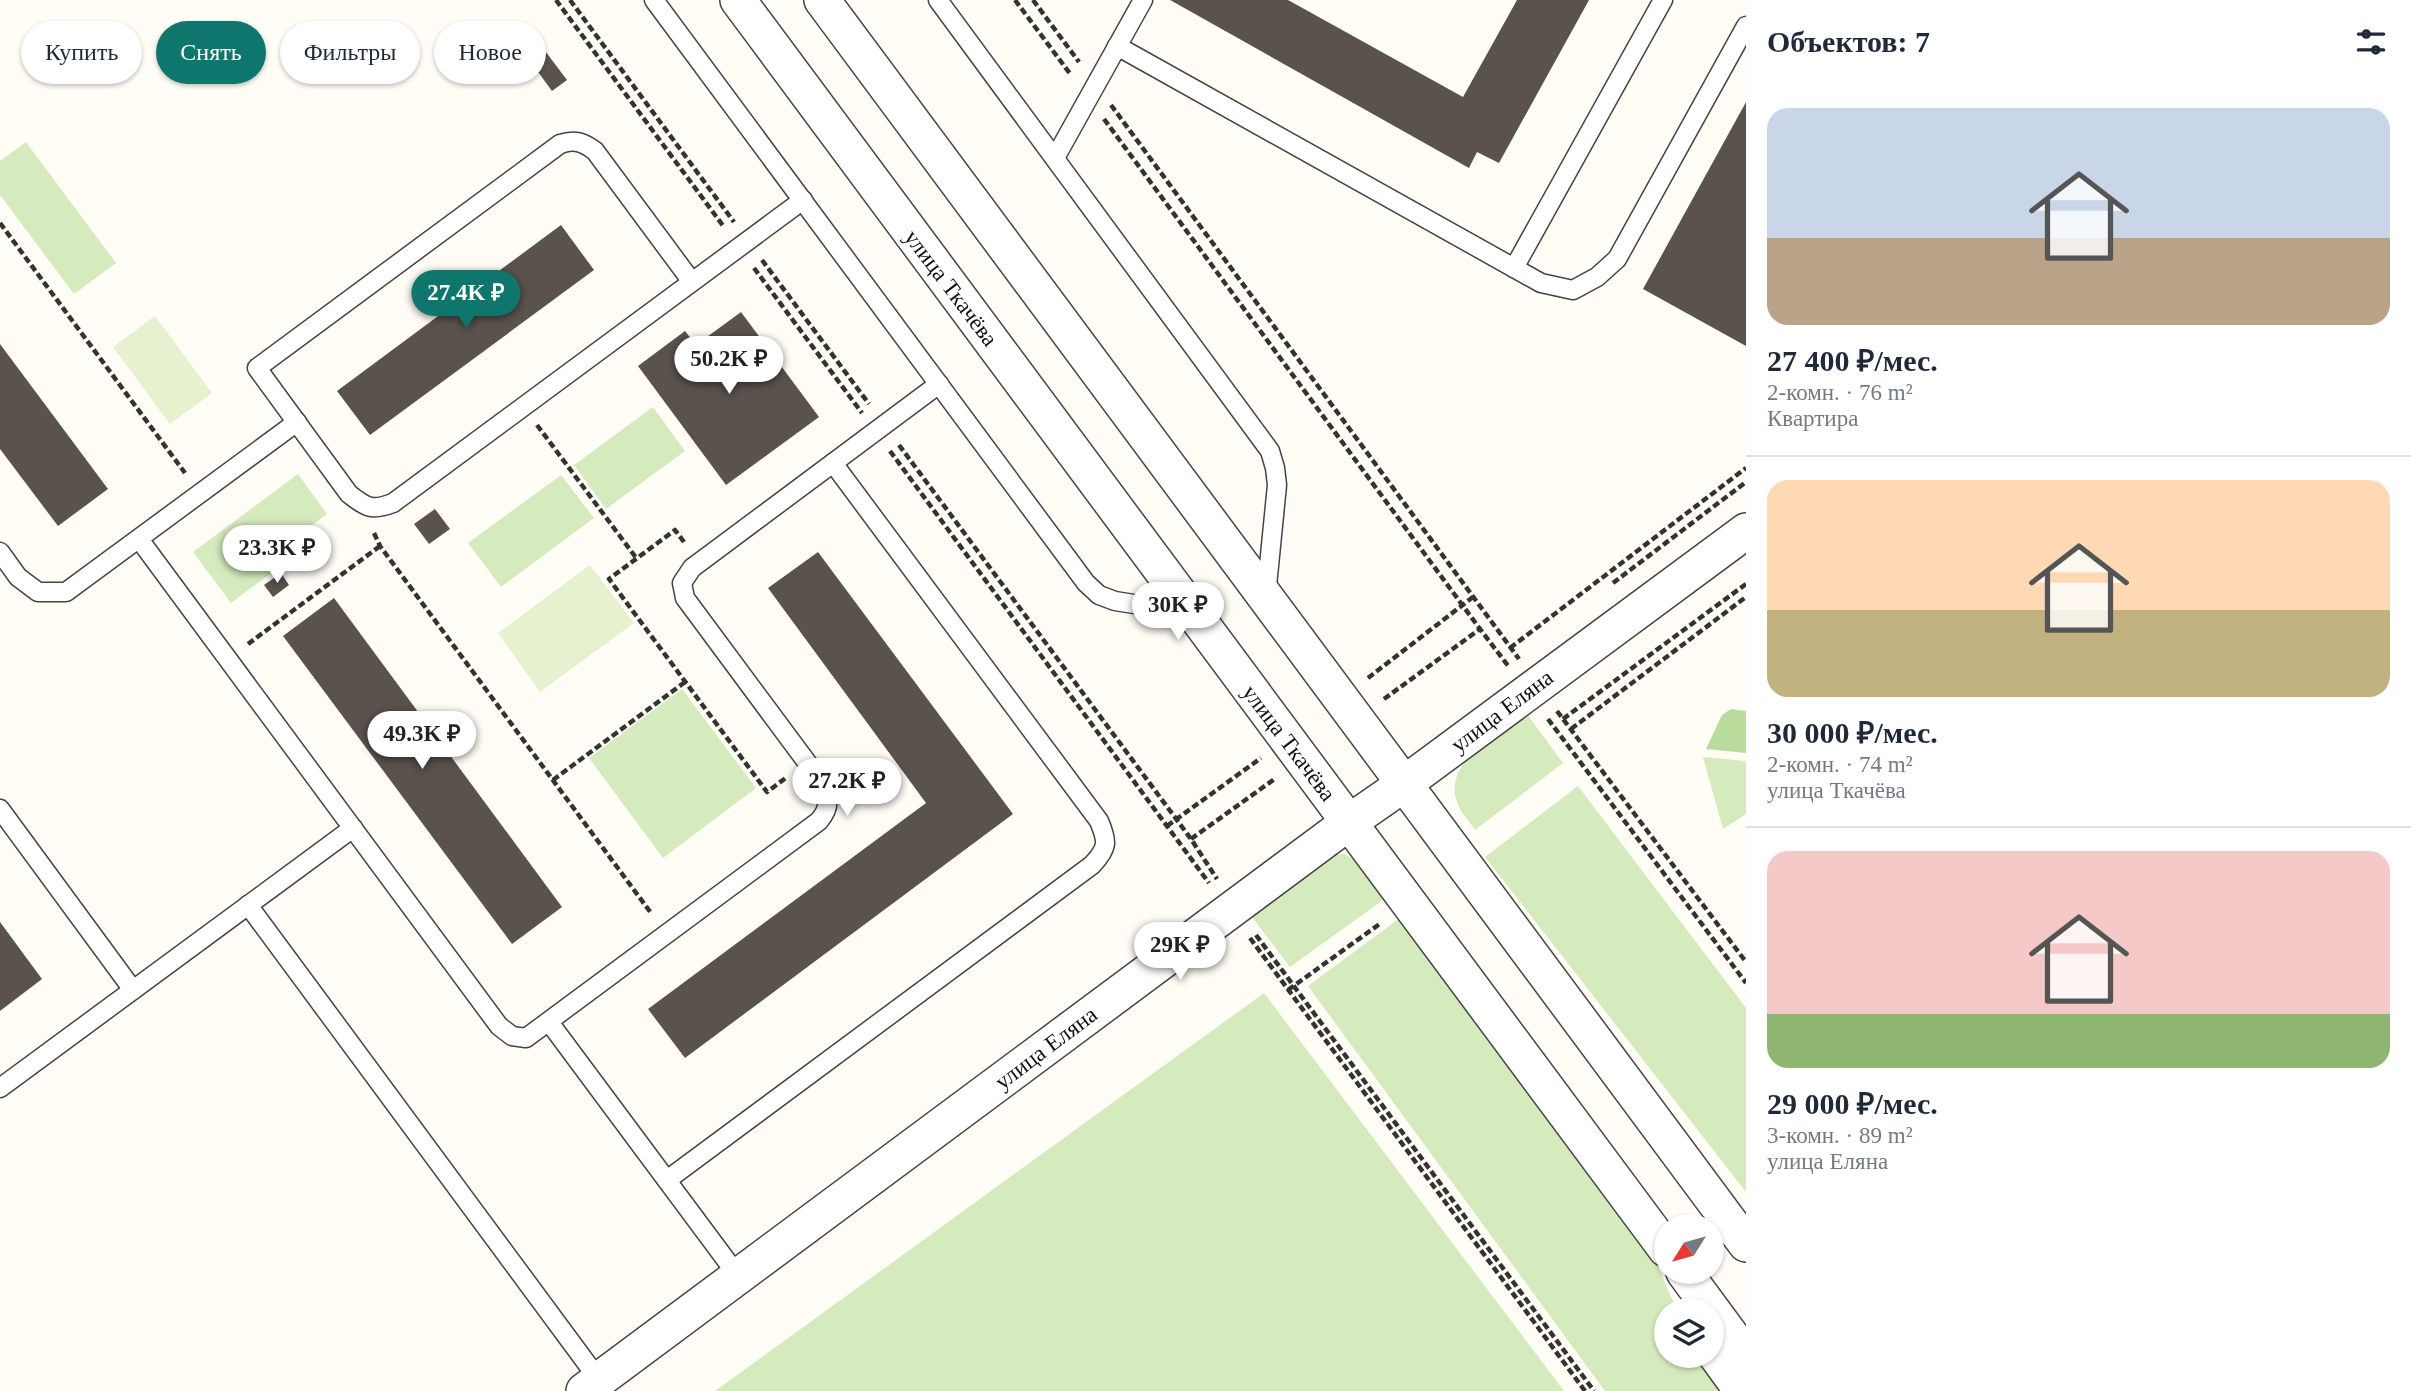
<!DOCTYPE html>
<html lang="ru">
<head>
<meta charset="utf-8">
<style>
	:root { --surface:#fff; --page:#f2f2f3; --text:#1f2937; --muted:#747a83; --line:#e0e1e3; --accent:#0f766e }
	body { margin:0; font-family:Georgia,serif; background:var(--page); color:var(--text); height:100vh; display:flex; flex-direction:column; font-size:26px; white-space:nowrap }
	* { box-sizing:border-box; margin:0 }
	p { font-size:23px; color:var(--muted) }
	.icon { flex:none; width:38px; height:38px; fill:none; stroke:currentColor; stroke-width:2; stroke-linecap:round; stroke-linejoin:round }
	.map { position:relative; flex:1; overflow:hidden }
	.side { display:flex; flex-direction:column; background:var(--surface); width:665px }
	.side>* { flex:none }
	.hud { position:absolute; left:21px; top:21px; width:665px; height:63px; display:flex; gap:14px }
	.needle { width:46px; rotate:233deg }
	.controls { position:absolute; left:1654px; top:1214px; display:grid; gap:14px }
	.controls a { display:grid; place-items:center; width:70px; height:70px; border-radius:50%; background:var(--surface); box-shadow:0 2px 5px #0004; font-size:35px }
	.price { position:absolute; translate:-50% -60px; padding:0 16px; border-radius:24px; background:#fff; color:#222; font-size:23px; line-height:46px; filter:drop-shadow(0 2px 4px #0008) }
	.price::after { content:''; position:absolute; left:50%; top:42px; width:21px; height:16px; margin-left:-10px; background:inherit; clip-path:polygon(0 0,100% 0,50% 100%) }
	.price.on { background:var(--accent); color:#fff }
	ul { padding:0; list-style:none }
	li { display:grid; align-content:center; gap:14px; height:371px; padding:0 21px }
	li+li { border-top:2px solid var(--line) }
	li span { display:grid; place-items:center; height:217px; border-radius:21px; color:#555 }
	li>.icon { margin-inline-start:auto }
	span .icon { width:126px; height:126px; fill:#fffc; stroke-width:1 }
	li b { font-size:30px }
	h2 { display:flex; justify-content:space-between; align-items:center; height:84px; padding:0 21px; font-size:30px }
	.tag { padding:0 24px; border-radius:32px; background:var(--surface); box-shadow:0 2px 5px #0004; font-size:24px; line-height:63px }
	.tag.on { background:var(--accent); color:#fff }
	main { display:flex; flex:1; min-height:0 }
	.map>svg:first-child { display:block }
</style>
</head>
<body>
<main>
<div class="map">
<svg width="1746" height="1391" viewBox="0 0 1746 1391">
	<rect width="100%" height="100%" fill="#fffdf5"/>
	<g fill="#d5ebbd">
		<path d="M26,142L116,263L74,294L0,195V161Z"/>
		<path d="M653,407L685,451L606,509L574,465Z"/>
		<path d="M298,474L327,514L295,538L303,549L231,603L193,552Z"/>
		<path d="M561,475L594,518L501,587L468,543Z"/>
		<path d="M682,689L756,788L663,858L589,758Z"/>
		<path d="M1524,710L1563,763L1475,830C1470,822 1460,812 1457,802C1442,764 1499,731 1524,710Z"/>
		<path d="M1703,757L1746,761V814L1723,829Z"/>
		<path d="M1578,786L1746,1008V1192L1485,857Z"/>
		<path d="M1344,854L1364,864L1390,895L1290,967L1248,912L1332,855Z"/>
		<path d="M1404,915L1653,1254L1677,1311H1666V1356H1698L1724,1391H1605L1308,986Z"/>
		<path d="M1264,993L1564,1391H715Z"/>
	</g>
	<path fill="#b9dc9c" d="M1731,709L1746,711V753L1706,749L1722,715Z"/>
	<g fill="#e6f2cf">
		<path d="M155,316L212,393L170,424L113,347Z"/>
		<path d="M590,565L634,623L540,692L498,633Z"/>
	</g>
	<g fill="#5a524d">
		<path d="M1170,0H1288L1463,97L1517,0H1589L1499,163L1477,152L1469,168Z"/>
		<path d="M58,23L72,42L53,57L39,37Z"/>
		<path d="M533,35L567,80L552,91L519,46Z"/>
		<path d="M1746,102V346L1643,289Z"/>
		<path d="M561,225L594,270L370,435L337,391Z"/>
		<path d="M741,312L819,417L726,485L638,366L685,331L696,345Z"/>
		<path d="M0,344L108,489L58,526L0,449Z"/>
		<path d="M435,509L450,529L429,544L414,524Z"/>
		<path d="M818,552L1013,814L685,1058L648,1009L926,803L768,588Z"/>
		<path d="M281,573L289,585L273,597L264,585Z"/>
		<path d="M334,598L562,907L512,944L283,636Z"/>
		<path d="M0,922L42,979L0,1011Z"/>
	</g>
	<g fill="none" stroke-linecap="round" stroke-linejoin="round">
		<g stroke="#444" stroke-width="21">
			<g id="service">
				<path d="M654,0L1086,583L1099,595L1115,601L1191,613"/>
				<path d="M938,0L1270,451L1275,468L1277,485L1266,596"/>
				<path d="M1117,46L1541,283L1573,290L1597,277L1617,259L1746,26"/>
				<path d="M1055,158L1143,0"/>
				<path d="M1514,268L1663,0"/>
				<path d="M692,282L595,151C583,142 575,139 560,144L257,368L349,494C367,508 372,511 393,503L803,200"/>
				<path d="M139,539L499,1026L512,1036L526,1038L819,821C832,805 828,798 820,780L685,598L682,583L692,568L939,384"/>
				<path d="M0,552L18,577L38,592H66L297,422"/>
				<path d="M0,809L133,990"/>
				<path d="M248,905L599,1380"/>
				<path d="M549,1022L738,1276"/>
				<path d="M0,1088L353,828"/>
				<path d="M667,1180L1092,865C1108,848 1108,842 1099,821L833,463"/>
			</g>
		</g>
		<g stroke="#444" stroke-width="38">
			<g id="minor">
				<path d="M738,0L1666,1249"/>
				<path d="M822,0L1746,1244"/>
				<path d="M1684,1272L1746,1356"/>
				<path d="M1712,1339L1713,1351L1742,1391"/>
				<path d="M584,1391L1348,823L1404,784L1746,531"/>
			</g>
		</g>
		<g stroke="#333" stroke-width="4.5" stroke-dasharray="7 3.5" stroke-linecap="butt">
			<path d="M556,0L724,227"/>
			<path d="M570,0L734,222"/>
			<path d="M1015,0L1071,75"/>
			<path d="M1033,0L1079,62"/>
			<path d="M1111,105L1519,659"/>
			<path d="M1104,119L1480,629"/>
			<path d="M0,223L185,473"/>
			<path d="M762,260L869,404"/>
			<path d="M754,268L862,413"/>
			<path d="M537,425L637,559"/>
			<path d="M899,445L1191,839L1217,879"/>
			<path d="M890,451L1209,883"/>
			<path d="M374,533L380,546L651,913"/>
			<path d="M684,542L675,530L609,579L767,792L787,777"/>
			<path d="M1613,583L1746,482"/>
			<path d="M248,644L380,546"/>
			<path d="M1510,648L1746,468"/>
			<path d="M1368,678L1473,597"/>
			<path d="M1384,699L1480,629L1509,667"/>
			<path d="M1557,711L1746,962"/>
			<path d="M1548,719L1746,983"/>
			<path d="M1563,719L1746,584"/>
			<path d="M1571,729L1746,597"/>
			<path d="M553,780L685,682"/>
			<path d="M1167,826L1261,758"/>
			<path d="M1191,839L1276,778"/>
			<path d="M1256,935L1594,1391"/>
			<path d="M1250,938L1585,1391"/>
			<path d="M1288,990L1381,923"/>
		</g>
		<use href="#service" stroke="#fff" stroke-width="18"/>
		<use href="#minor" stroke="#fff" stroke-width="35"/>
	</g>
	<g text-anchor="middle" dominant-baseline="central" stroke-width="7" stroke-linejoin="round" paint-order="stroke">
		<g font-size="23" fill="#111" stroke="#fff">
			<text transform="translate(951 288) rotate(53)">улица Ткачёва</text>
			<text transform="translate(1502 711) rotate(-37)">улица Еляна</text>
			<text transform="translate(1289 743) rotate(53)">улица Ткачёва</text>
			<text transform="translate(1046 1048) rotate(-37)">улица Еляна</text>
		</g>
	</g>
</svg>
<div class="controls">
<a><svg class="needle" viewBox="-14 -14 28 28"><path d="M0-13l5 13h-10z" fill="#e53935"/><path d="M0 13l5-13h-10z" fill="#747a83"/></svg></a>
<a><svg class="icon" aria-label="layers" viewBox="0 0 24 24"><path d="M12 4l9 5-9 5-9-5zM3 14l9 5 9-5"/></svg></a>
</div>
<b class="price on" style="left:466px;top:330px">27.4K ₽</b>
<b class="price" style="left:729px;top:396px">50.2K ₽</b>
<b class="price" style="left:277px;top:585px">23.3K ₽</b>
<b class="price" style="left:1178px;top:642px">30K ₽</b>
<b class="price" style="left:422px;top:771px">49.3K ₽</b>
<b class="price" style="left:847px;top:818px">27.2K ₽</b>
<b class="price" style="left:1180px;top:982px">29K ₽</b>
<div class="hud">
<a class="tag">Купить</a>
<a class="tag on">Снять</a>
<a class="tag">Фильтры</a>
<a class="tag">Новое</a>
</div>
</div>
<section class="side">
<h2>Объектов: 7<svg class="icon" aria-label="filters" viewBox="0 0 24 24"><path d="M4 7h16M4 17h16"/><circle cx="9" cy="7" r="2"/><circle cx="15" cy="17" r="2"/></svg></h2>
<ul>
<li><span style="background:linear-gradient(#c9d6e8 60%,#b9a48a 0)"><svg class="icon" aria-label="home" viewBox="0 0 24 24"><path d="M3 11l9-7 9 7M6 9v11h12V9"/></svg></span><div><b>27 400 ₽/мес.</b><p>2-комн. · 76 m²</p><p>Квартира</p></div></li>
<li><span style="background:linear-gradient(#ffd9b3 60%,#c2b280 0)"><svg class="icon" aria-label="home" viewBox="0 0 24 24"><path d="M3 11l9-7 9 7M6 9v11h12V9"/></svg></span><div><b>30 000 ₽/мес.</b><p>2-комн. · 74 m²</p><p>улица Ткачёва</p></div></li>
<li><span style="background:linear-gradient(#f6c9c9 75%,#8fb573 0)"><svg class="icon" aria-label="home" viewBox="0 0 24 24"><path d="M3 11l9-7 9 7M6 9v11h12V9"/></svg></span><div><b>29 000 ₽/мес.</b><p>3-комн. · 89 m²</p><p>улица Еляна</p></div></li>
</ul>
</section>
</main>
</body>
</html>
